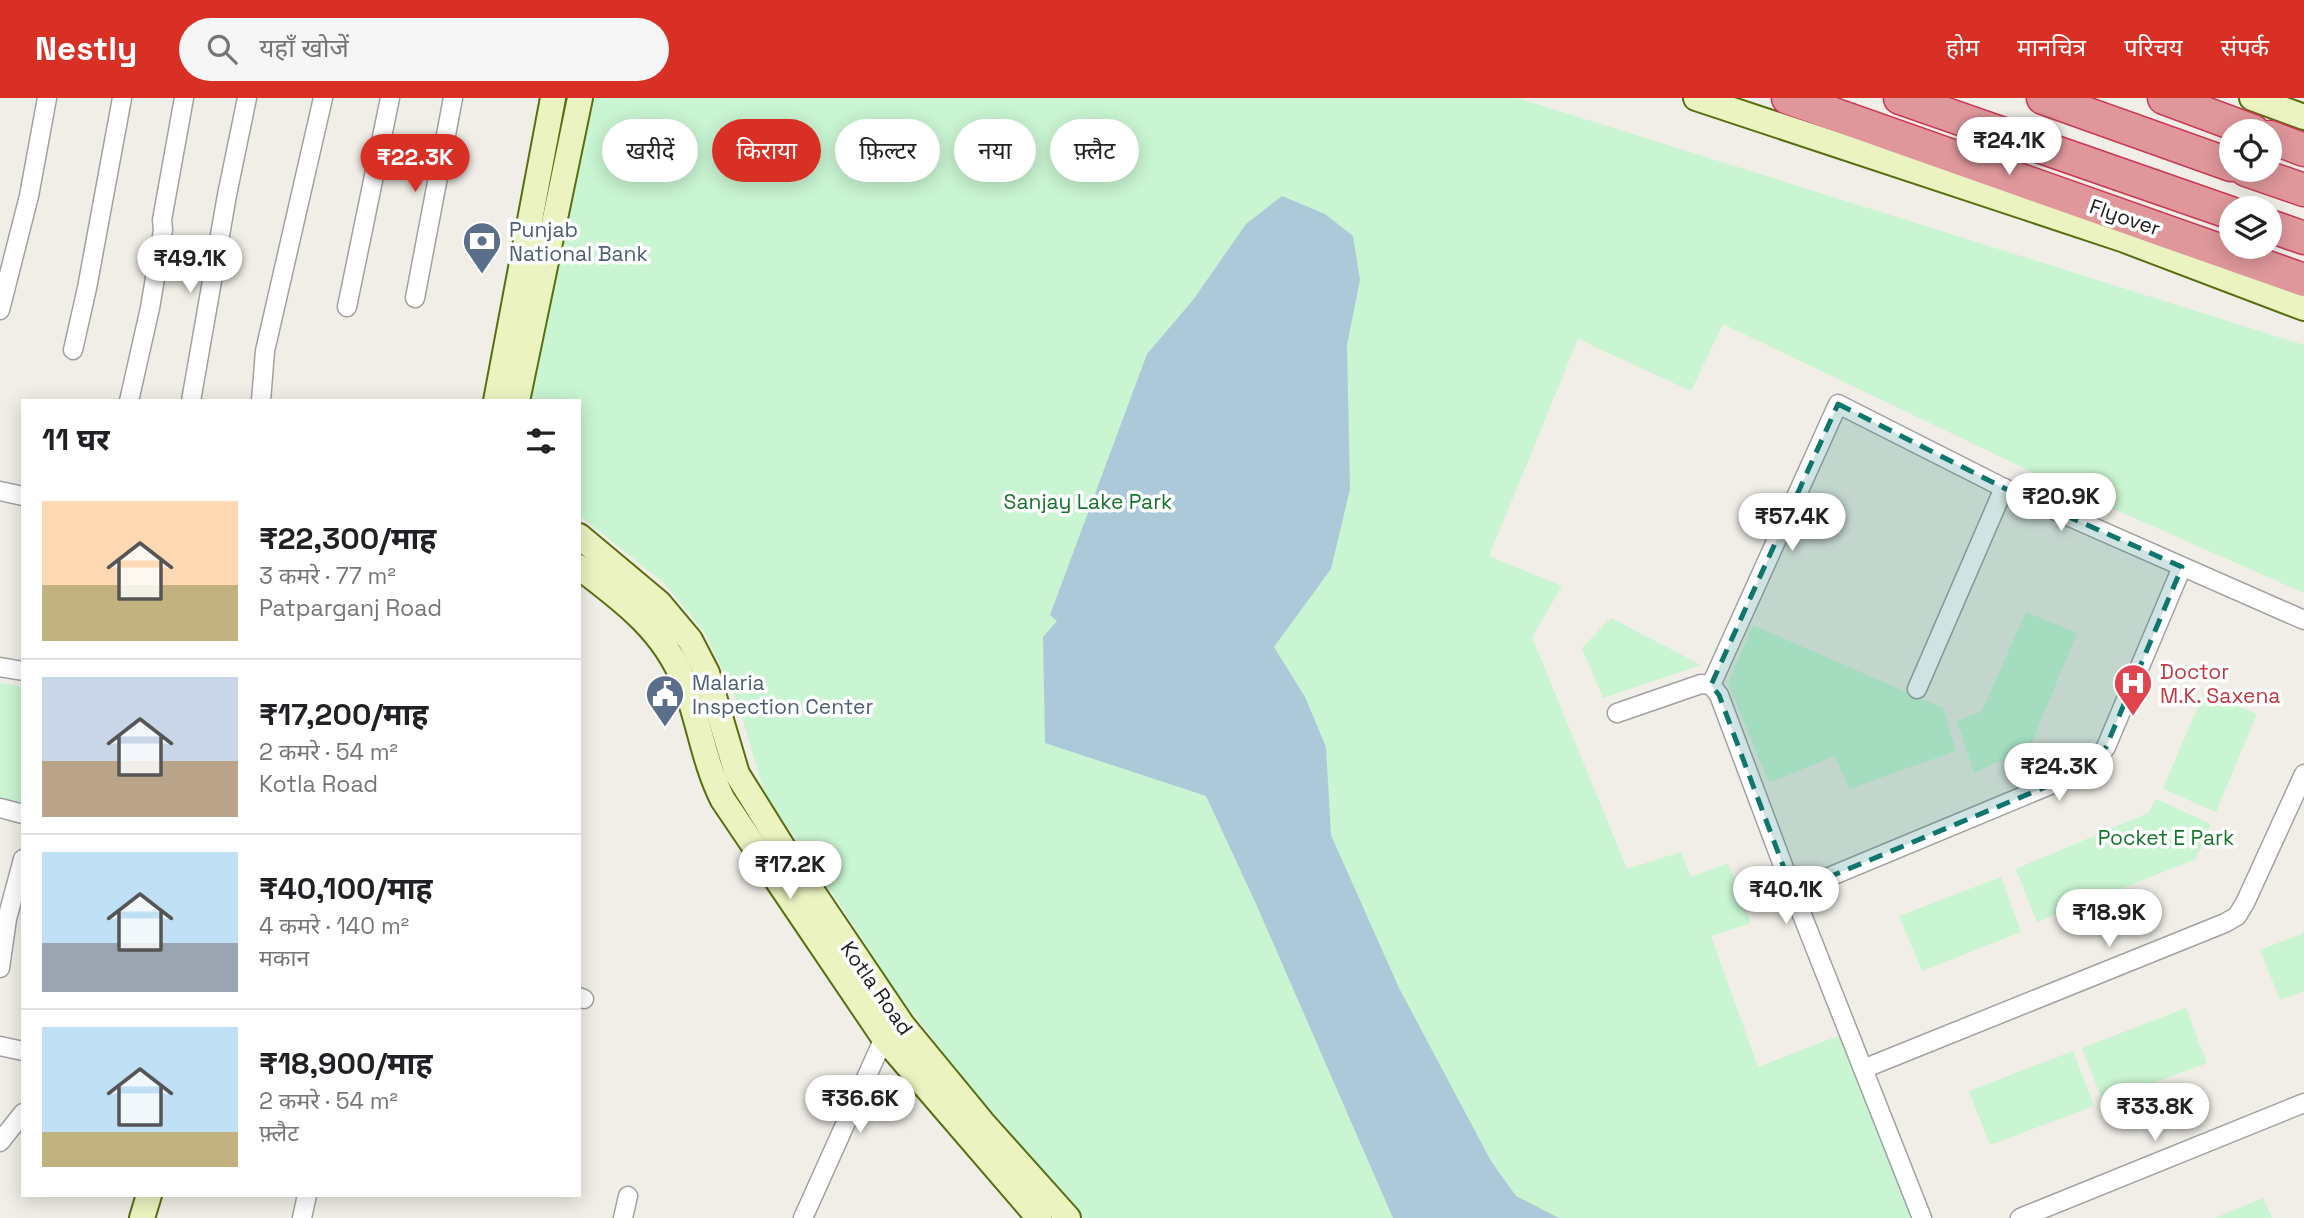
<!DOCTYPE html>
<html lang="hi">
<head>
<meta charset="utf-8">
<style>
	:root { --surface:#fff; --page:#f6f6f6; --text:#202124; --muted:#757577; --line:#e0e0e0; --accent:#d93025 }
	body { margin:0; font-family:"Space Grotesk","Noto Sans Devanagari",sans-serif; background:var(--page); color:var(--text); height:100vh; display:flex; flex-direction:column; font-size:26px; white-space:nowrap }
	* { box-sizing:border-box; margin:0 }
	p { font-size:23px; color:var(--muted) }
	.icon { flex:none; width:38px; height:38px; fill:none; stroke:currentColor; stroke-width:2; stroke-linecap:round; stroke-linejoin:round }
	.map { position:relative; flex:1; overflow:hidden }
	.sheet { position:absolute; left:21px; top:301px; width:560px; height:798px; display:flex; flex-direction:column; background:var(--surface); border-radius:0px; box-shadow:0 4px 18px #0003 }
	.sheet>* { flex:none }
	.guide { position:absolute; left:602px; top:21px; width:665px; height:63px; display:flex; gap:14px }
	.tools { position:absolute; left:2219px; top:21px; display:grid; gap:14px }
	.tools a { display:grid; place-items:center; width:63px; height:63px; border-radius:50%; background:var(--surface); box-shadow:0 4px 18px #0003; font-size:35px }
	.price { position:absolute; translate:-50% -60px; padding:0 16px; border-radius:24px; background:#fff; color:#222; font-size:23px; line-height:46px; filter:drop-shadow(0 2px 4px #0008) }
	.price::after { content:''; position:absolute; left:50%; top:42px; width:21px; height:16px; margin-left:-10px; background:inherit; clip-path:polygon(0 0,100% 0,50% 100%) }
	.price.current { background:var(--accent); color:#fff }
	ul { padding:0; list-style:none }
	li { display:flex; align-items:center; gap:21px; height:175px; padding:0 21px }
	li+li { border-top:2px solid var(--line) }
	li span { display:grid; place-items:center; flex:none; width:196px; height:140px; border-radius:0px; color:#555 }
	li>.icon { margin-inline-start:auto }
	span .icon { width:84px; height:84px; fill:#fffc; stroke-width:1 }
	li b { font-size:30px }
	h2 { display:flex; justify-content:space-between; align-items:center; height:84px; padding:0 21px; font-size:30px }
	.tag { padding:0 24px; border-radius:32px; background:var(--surface); box-shadow:0 4px 18px #0003; font-size:24px; line-height:63px }
	.tag.current { background:var(--accent); color:#fff }
	header { display:flex; align-items:center; gap:42px; box-sizing:border-box; height:98px; padding:0 35px; background:var(--accent); color:#fff }
	header strong { font-size:33px }
	nav { display:flex; gap:38px; margin-inline-start:auto; font-size:24px }
	.search { width:490px; height:63px; background:var(--page); display:flex; align-items:center; gap:18px; box-sizing:border-box; padding:0 24px; border-radius:38px; color:var(--muted); font-size:26px }
	.map>svg:first-child { display:block }
</style>
</head>
<body>
<header>
<strong>Nestly</strong>
<div class="search"><svg class="icon" aria-label="search" viewBox="0 0 24 24"><circle cx="10" cy="10" r="6"/><path d="M15 15l6 6"/></svg>यहाँ खोजें</div>
<nav><a>होम</a><a>मानचित्र</a><a>परिचय</a><a>संपर्क</a></nav>
</header>
<div class="map">
<svg width="2304" height="1120" viewBox="0 0 2304 1120">
	<rect width="100%" height="100%" fill="#f0eee7"/>
	<g fill="#c9f5d2">
		<path d="M590,0H1518L2304,247V495L2055,385L1723,226L1691,293L1578,241L1489,458L1562,488L1532,539L1627,771L1681,754L1691,779L1728,765L1751,825L1711,838L1758,969L1838,938L1863,971L1922,1120H1083L960,976L892,888L845,814L764,694L738,606L705,535L664,485L579,417V303H529Z"/>
		<path d="M2026,514L2077,535L2030,649L1974,675L1957,623L1982,613Z"/>
		<path d="M1611,520L1701,567L1603,600L1582,550Z"/>
		<path d="M1753,527L1943,610L1956,653L1849,691L1835,658L1769,685L1728,585Z"/>
		<path d="M0,585L23,589V679L20,710L0,705Z"/>
		<path d="M2204,594L2257,616L2216,714L2163,691Z"/>
		<path d="M2156,701L2211,726L2196,761L2037,824L2016,771L2148,715Z"/>
		<path d="M2001,779L2021,834L1922,873L1899,818Z"/>
		<path d="M2304,832V893L2280,902L2260,852L2302,836Z"/>
		<path d="M2186,910L2207,965L2103,1004L2082,950Z"/>
		<path d="M2073,953L2094,1008L1990,1047L1969,993Z"/>
		<path d="M2263,1100L2272,1120H2215Z"/>
	</g>
	<path fill="#acc9d9" d="M1282,98L1325,116L1353,138L1360,182L1347,247L1350,391L1331,471L1274,549L1305,599L1326,649L1331,737L1399,890L1491,1063L1516,1098L1559,1120H1393L1257,808L1206,698L1045,645L1043,539L1057,523L1050,517L1147,256L1193,202L1246,126Z"/>
	<g fill="none" stroke-linecap="round" stroke-linejoin="round">
		<g stroke="#a1a1a1" stroke-width="21">
			<g id="street">
				<path d="M415,200L453,0"/>
				<path d="M347,209L390,0"/>
				<path d="M0,212L29,98L47,0"/>
				<path d="M73,252L87,190L122,0"/>
				<path d="M129,303L150,210L163,132L162,122L184,0"/>
				<path d="M191,303L227,97L247,0"/>
				<path d="M261,303L265,253L323,0"/>
				<path d="M0,393L23,398"/>
				<path d="M0,569L23,573"/>
				<path d="M1711,587L1838,306L2004,390L2304,522"/>
				<path d="M1917,591L2004,390"/>
				<path d="M1617,615L1701,586L1711,587L1719,597L1793,794L1922,1120"/>
				<path d="M0,710L23,716"/>
				<path d="M1793,794L2091,670L2106,649L2182,469"/>
				<path d="M0,870L7,821L23,761"/>
				<path d="M579,899L584,901"/>
				<path d="M0,948L23,953"/>
				<path d="M1863,971L2225,825L2237,818L2245,805L2304,676"/>
				<path d="M0,1044L23,1015"/>
				<path d="M302,1120L307,1097"/>
				<path d="M623,1120L628,1098"/>
				<path d="M803,1120L884,940"/>
				<path d="M2020,1120L2304,1005"/>
			</g>
		</g>
		<g stroke="#586e0f" stroke-width="28">
			<g id="secondary">
				<path d="M1696,0L2122,141L2304,210"/>
				<path d="M2252,0L2304,19"/>
				<path d="M496,303L553,0"/>
				<path d="M517,303L580,0"/>
				<path d="M579,438L659,505L690,542L707,575L737,676L787,756L903,928L982,1024L1068,1120"/>
				<path d="M579,469C621,501 664,532 684,584C699,622 704,665 723,702L884,940L1039,1120"/>
				<path d="M142,1120L149,1097"/>
			</g>
		</g>
		<g stroke="#cb3756" stroke-width="35">
			<g id="highway">
				<path d="M1788,0L2304,182"/>
				<path d="M1900,0L2231,115"/>
				<path d="M2043,0L2231,67"/>
				<path d="M2164,0L2253,33"/>
				<path d="M2270,39L2304,52"/>
				<path d="M2246,72L2304,92"/>
				<path d="M2270,128L2304,140"/>
			</g>
		</g>
		<use href="#street" stroke="#fff" stroke-width="18"/>
		<use href="#secondary" stroke="#ebf4c1" stroke-width="24"/>
		<use href="#highway" stroke="#df979b" stroke-width="32"/>
	</g>
	<path fill="#0f766e" fill-opacity="0.2" stroke="#0f766e" stroke-width="5" stroke-dasharray="14 9" stroke-linejoin="round" d="M1838,306L2004,390L2182,469L2106,649L2091,670L1793,794L1719,597L1711,587Z"/>
	<defs>
		<g id="bank-pin" transform="scale(2.0125)"><path d="M0 17L-7.5 6A9.5 9.5 0 1 1 7.5 6Z" fill="#5c6f8a" stroke="#fff"/><path d="M-6-4H6V4H-6ZM0-2.3a2.3 2.3 0 1 0 0 4.6a2.3 2.3 0 1 0 0-4.6Z" fill="#fff"/></g>
		<g id="hospital-pin" transform="scale(2.0125)"><path d="M0 17L-7.5 6A9.5 9.5 0 1 1 7.5 6Z" fill="#e0444e" stroke="#fff"/><path d="M-5-5h3v3.5h4V-5h3V5h-3V1.5h-4V5h-3Z" fill="#fff"/></g>
		<g id="civic-pin" transform="scale(2.0125)"><path d="M0 17L-7.5 6A9.5 9.5 0 1 1 7.5 6Z" fill="#5c6f8a" stroke="#fff"/><path d="M-.6-6.5H3V-4.5H.6V-3L4-1V1h2V6H-6V1h2V-1L-.6-3ZM-1.2 2.5V6h2.4V2.5Z" fill="#fff"/></g>
	</defs>
	<g fill-rule="evenodd">
		<use href="#bank-pin" x="482" y="143"/>
		<use href="#hospital-pin" x="2133" y="585"/>
		<use href="#civic-pin" x="665" y="596"/>
	</g>
	<g text-anchor="middle" dominant-baseline="central" stroke-width="7" stroke-linejoin="round" paint-order="stroke">
		<g font-size="21" fill="#202020" stroke="#fff">
			<text transform="translate(2125 119) rotate(19)">Flyover</text>
			<text transform="translate(877 890) rotate(55)">Kotla Road</text>
		</g>
		<g font-size="21" fill="#4e5e75" stroke="#fff" text-anchor="start">
			<text x="509" y="131">Punjab<tspan x="509" dy="24">National Bank</tspan></text>
			<text x="692" y="584">Malaria<tspan x="692" dy="24">Inspection Center</tspan></text>
		</g>
		<g font-size="21" fill="#16752b" stroke="#fff">
			<text x="1088" y="403">Sanjay Lake Park</text>
			<text x="2166" y="739">Pocket E Park</text>
		</g>
		<g font-size="21" fill="#be3a42" stroke="#fff" text-anchor="start">
			<text x="2160" y="573">Doctor<tspan x="2160" dy="24">M.K. Saxena</tspan></text>
		</g>
	</g>
</svg>
<div class="tools">
<a><svg class="icon" aria-label="locate" viewBox="0 0 24 24"><circle cx="12" cy="12" r="6"/><path d="M12 2v4M12 18v4M2 12h4M18 12h4"/></svg></a>
<a><svg class="icon" aria-label="layers" viewBox="0 0 24 24"><path d="M12 4l9 5-9 5-9-5zM3 14l9 5 9-5"/></svg></a>
</div>
<b class="price" style="left:2009px;top:79px">₹24.1K</b>
<b class="price current" style="left:415px;top:96px">₹22.3K</b>
<b class="price" style="left:190px;top:197px">₹49.1K</b>
<b class="price" style="left:2061px;top:435px">₹20.9K</b>
<b class="price" style="left:1792px;top:455px">₹57.4K</b>
<b class="price" style="left:2059px;top:705px">₹24.3K</b>
<b class="price" style="left:790px;top:803px">₹17.2K</b>
<b class="price" style="left:1786px;top:828px">₹40.1K</b>
<b class="price" style="left:2109px;top:851px">₹18.9K</b>
<b class="price" style="left:860px;top:1037px">₹36.6K</b>
<b class="price" style="left:2155px;top:1045px">₹33.8K</b>
<div class="guide">
<a class="tag">खरीदें</a>
<a class="tag current">किराया</a>
<a class="tag">फ़िल्टर</a>
<a class="tag">नया</a>
<a class="tag">फ़्लैट</a>
</div>
<section class="sheet">
<h2>11 घर<svg class="icon" aria-label="filters" viewBox="0 0 24 24"><path d="M4 7h16M4 17h16"/><circle cx="9" cy="7" r="2"/><circle cx="15" cy="17" r="2"/></svg></h2>
<ul>
<li><span style="background:linear-gradient(#ffd9b3 60%,#c2b280 0)"><svg class="icon" aria-label="home" viewBox="0 0 24 24"><path d="M3 11l9-7 9 7M6 9v11h12V9"/></svg></span><div><b>₹22,300/माह</b><p>3 कमरे · 77 m²</p><p>Patparganj Road</p></div></li>
<li><span style="background:linear-gradient(#c9d6e8 60%,#b9a48a 0)"><svg class="icon" aria-label="home" viewBox="0 0 24 24"><path d="M3 11l9-7 9 7M6 9v11h12V9"/></svg></span><div><b>₹17,200/माह</b><p>2 कमरे · 54 m²</p><p>Kotla Road</p></div></li>
<li><span style="background:linear-gradient(#bfe0f5 65%,#9aa5b1 0)"><svg class="icon" aria-label="home" viewBox="0 0 24 24"><path d="M3 11l9-7 9 7M6 9v11h12V9"/></svg></span><div><b>₹40,100/माह</b><p>4 कमरे · 140 m²</p><p>मकान</p></div></li>
<li><span style="background:linear-gradient(#bfe0f5 75%,#c2b280 0)"><svg class="icon" aria-label="home" viewBox="0 0 24 24"><path d="M3 11l9-7 9 7M6 9v11h12V9"/></svg></span><div><b>₹18,900/माह</b><p>2 कमरे · 54 m²</p><p>फ़्लैट</p></div></li>
</ul>
</section>
</div>
</body>
</html>
